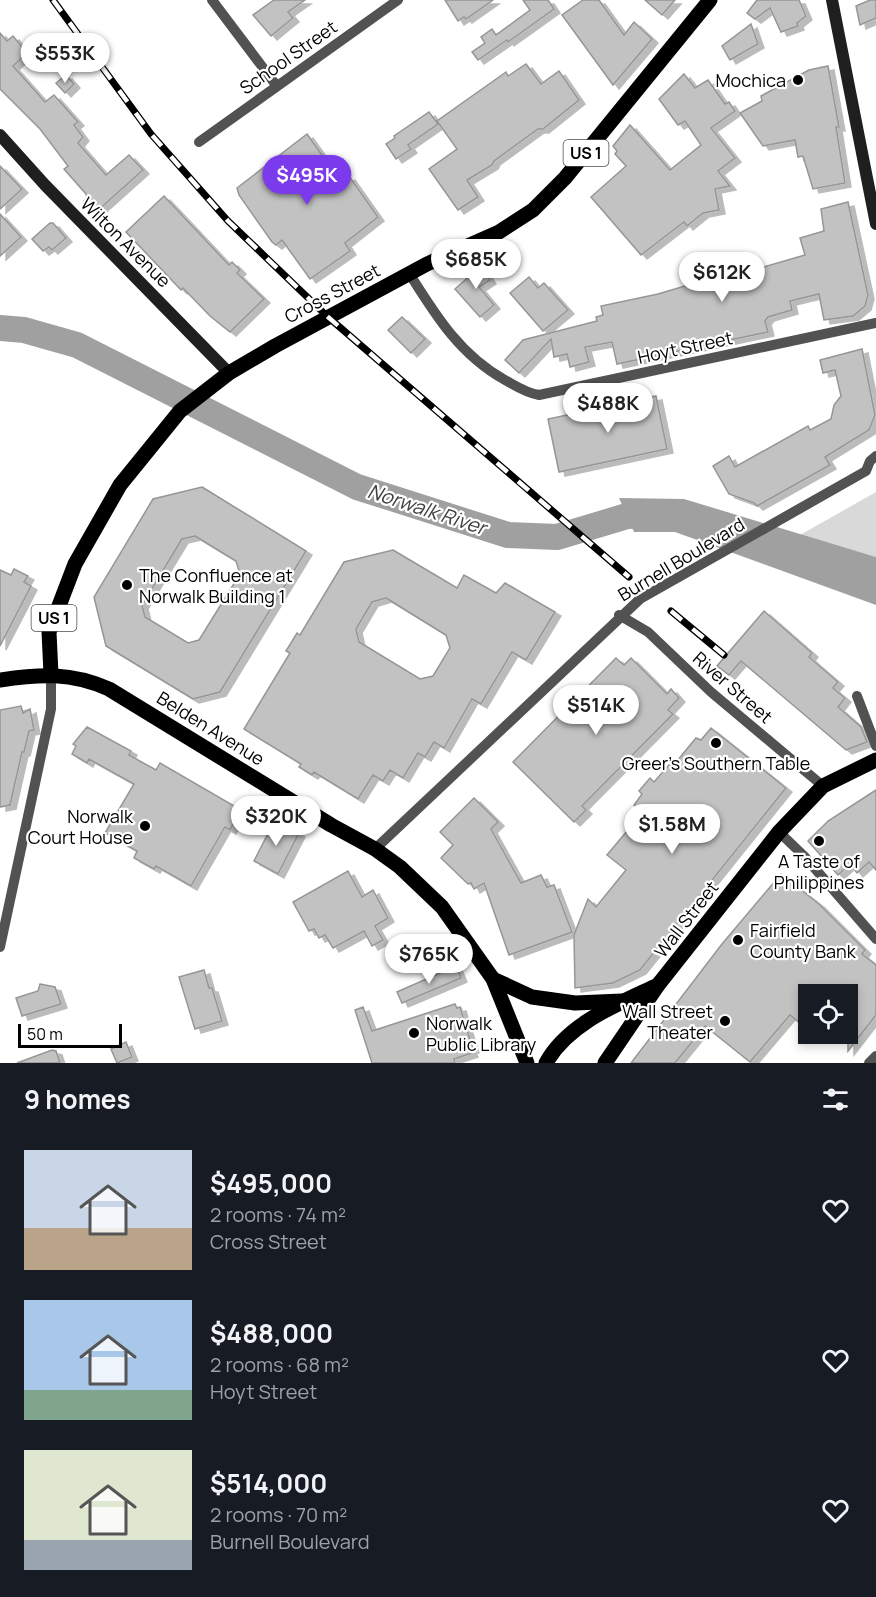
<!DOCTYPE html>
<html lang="en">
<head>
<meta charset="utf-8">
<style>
	:root { --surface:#171b24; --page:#20242c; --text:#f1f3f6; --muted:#9ea1a6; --accent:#7c3aed }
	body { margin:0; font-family:Manrope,sans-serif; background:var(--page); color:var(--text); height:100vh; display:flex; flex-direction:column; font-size:22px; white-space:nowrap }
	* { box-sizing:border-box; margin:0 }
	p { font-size:20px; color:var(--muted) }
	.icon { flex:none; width:33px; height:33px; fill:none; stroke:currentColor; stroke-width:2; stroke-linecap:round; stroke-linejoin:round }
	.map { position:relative; height:1063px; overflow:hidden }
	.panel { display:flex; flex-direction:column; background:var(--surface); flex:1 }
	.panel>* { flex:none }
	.tools { position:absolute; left:798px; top:984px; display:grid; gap:12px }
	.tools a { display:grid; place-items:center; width:60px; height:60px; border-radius:0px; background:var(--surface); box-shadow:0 3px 9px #0003; font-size:30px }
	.scale { position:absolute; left:18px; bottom:15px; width:104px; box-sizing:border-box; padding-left:6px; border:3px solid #000; border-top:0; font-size:16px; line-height:21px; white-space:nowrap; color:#000; -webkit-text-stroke:4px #fff; paint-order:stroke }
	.price { position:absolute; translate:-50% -51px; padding:0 14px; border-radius:21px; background:#fff; color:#222; font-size:20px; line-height:39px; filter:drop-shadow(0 2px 3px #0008) }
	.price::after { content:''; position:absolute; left:50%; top:36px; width:18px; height:14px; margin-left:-9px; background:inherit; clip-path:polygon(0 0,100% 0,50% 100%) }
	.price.active { background:var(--accent); color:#fff }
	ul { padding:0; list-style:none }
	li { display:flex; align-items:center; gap:18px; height:150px; padding:0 24px }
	li span { display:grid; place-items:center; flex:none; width:168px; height:120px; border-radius:0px; color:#555 }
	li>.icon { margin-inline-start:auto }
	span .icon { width:72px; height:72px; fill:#fffc; stroke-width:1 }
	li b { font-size:26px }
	h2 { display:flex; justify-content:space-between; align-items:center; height:72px; padding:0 24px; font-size:26px }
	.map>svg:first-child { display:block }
</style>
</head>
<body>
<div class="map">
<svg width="876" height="1063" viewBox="0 0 876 1063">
	<defs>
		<filter id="shadow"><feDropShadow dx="6" dy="4" stdDeviation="0" flood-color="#0004"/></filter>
	</defs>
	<rect width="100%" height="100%" fill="#fff"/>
	<path fill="#d9d9d9" d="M876,492V557L800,535Z"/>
	<path fill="#a0a0a0" d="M619,498L684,499L876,557V605L675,532H634Z"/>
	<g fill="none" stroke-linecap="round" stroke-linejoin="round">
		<path stroke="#a0a0a0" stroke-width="26" d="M0,328L24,330L77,345L357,487L508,535L557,537L627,516L661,515"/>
	</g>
	<g fill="#c2c2c2" stroke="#969696" stroke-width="1.5" fill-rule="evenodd" filter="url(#shadow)">
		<path d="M274,0H305L288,12L293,18L271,36L253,15Z"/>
		<path d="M445,0H493L466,19L464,17L458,21Z"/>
		<path d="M523,0H548L554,9L508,42L507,40L478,60L472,52L485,43L481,37L492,29L496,35L530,10Z"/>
		<path d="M583,0H599L624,35L634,22L652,39L613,85L562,15Z"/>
		<path d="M645,0H675L662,15Z"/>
		<path d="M757,0H799L806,16L797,23L798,26L781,32L770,8L755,19L747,13Z"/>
		<path d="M870,0H876V18L860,25L856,6Z"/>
		<path d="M751,24L758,44L730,60L722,46Z"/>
		<path d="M0,33L7,41L13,36L27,53L13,66L45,102L54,95L78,122L74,125L83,137L78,143L106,175L129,155L143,170L95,213L84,201L87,197L86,194L64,169L68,166L40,129L0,89Z"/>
		<path d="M39,36L56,60L47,67L28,44Z"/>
		<path d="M526,64L541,84L559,71L579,100L543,129H538L494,161L492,165L467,180L478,197L458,210L429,169L457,149L437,121L506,72L508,76Z"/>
		<path d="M828,66L839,127H836L845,183L813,189L803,156L798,157L795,140L763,146L740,113L762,101L761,96L809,70Z"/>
		<path d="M684,74L695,88L708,80L725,104L729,102L735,111L711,128L735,158L718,171L730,186L715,189L719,210L703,213L687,226L684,222L641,255L591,197L626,166L615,154L617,151L613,146L630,125L670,170L701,145L685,121L678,125L659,99Z"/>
		<path d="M66,75L74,84L65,93L56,83Z"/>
		<path d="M429,112L438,124L408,145L411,149L396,159L386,144L395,138L394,136Z"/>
		<path d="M307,134L341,182L349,176L378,217L345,243L350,251L310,279L282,240L276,245L272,242L239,195L237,188Z"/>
		<path d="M0,166L22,189L0,209Z"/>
		<path d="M164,196L229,265L232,262L240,270L237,273L264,299L230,332L210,316L183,288L181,290L126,232Z"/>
		<path d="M848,202L868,295L865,306L853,316L824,320L819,294L790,301L792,310L768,317L765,321L768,332L617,364L612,342L585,347L589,362L570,367L567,354L554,357L551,339L519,373L505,360L523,340L597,321L596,317L603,315L601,306L658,294L722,275L720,269L751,260L753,270L805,255L800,238L824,231L821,209Z"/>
		<path d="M0,214L21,237L0,256Z"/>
		<path d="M50,223H53L66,238L52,250L49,247L43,251L32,239Z"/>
		<path d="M479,262L490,280L479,287L494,305L480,317L455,289L473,273L469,268Z"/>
		<path d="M529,277L538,288L544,283L568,310L543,331L510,293Z"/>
		<path d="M402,317L425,339L411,353L388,330Z"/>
		<path d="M862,349L875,415L869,430L825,457L830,465L757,506L754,503L729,494L713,466L729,456L735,467L808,426L810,430L831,419L834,405L841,396L835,370L823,373L820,360Z"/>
		<path d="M656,396L667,449L559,472L548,419Z"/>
		<path d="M202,487L306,551L220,692L193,699L106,646L94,597L153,499ZM195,536L236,561L240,574L199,640L188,643L145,617L142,605L182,539Z"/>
		<path d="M393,550L457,588L464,575L496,593L505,583L555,612L526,660L512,652L481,704L472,699L444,748L434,742L425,757L418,753L403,778L390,770L383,781L373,775L358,799L314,772L312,775L299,767L301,764L244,729L290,653L286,651L297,633L300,635L344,562ZM386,598L446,635L450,648L433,676L420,679L359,642L356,629L372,602Z"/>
		<path d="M14,569L28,576L24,582L31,586L0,646V570L11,575Z"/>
		<path d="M764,611L812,653L809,657L838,682L833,688L845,698L838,707L861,727L867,742L846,750L741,661L729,675L717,666Z"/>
		<path d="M616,658L624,665L631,658L667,694L671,689L679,698L668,710L673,714L582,806L586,810L574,822L513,762Z"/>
		<path d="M21,706L23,713L30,709L34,730L29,731L24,752H22L10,805L0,807V710Z"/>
		<path d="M87,727L131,751L129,755L156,770L160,763L241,810L230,830L225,827L191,886L156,866L154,869L134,858L137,851L105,833L134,784L89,759L87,763L72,754L76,746L73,744Z"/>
		<path d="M711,728L786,788L640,970L613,983L575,988L574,935L588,899L596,907L626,870L607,855L643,812L634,805L642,794L639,791L650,778L654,782L669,765L672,767L696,738L701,740Z"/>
		<path d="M876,790V870L869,862L857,873L850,864L838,875L808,841L828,821Z"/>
		<path d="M474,798L498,822L491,829L521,883L541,875L547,887L554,885L572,932L509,955L484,883L474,889L471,883L468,884L441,858L453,845L440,832Z"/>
		<path d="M275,820L299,833L278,874L254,861Z"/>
		<path d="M348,871L362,897L373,890L388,918L375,926L383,940L372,946L364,931L333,948L325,935L319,938L314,929L309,931L293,902Z"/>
		<path d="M781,874L819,904L865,950L862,954L876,965V1015L848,1051V1043L835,1034H848V994H808V1030L790,1015L750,1062L705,1026L675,1063H631L722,944Z"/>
		<path d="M456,966L461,978L402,1003L397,992Z"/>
		<path d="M204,970L209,988H212L222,1021L195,1029L179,977Z"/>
		<path d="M40,984L55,987L61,1004L22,1016L16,998L38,991Z"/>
		<path d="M455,1004L457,1008L460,1007L473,1049H470L472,1053L454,1059L455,1063H372L355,1010L363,1007L372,1031Z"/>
		<path d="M126,1042L132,1057L117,1063L111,1049Z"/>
		<path d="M52,1050L56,1051L60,1063H17Z"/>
	</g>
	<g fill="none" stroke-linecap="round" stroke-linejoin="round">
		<g stroke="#525252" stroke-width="10">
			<path d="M212,0L276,85"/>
			<path d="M199,142L398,0"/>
			<path d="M409,273C436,316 460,355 505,380C516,386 526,393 539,395L876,323"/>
			<path d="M619,615L648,632L711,692L823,786"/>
			<path d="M857,696L876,746"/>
			<path d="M779,832L804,856L876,939"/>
			<path d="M375,849L640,599L866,471L870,461L876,456"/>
			<path d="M0,947L51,709V674"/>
			<path d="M869,1063L876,1056"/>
		</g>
		<g stroke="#1f1f1f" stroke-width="12">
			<path d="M832,0L876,224"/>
			<path d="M0,135L45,185L229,373"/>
		</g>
		<g stroke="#000" stroke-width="15">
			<path d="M51,674L49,632L75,564L120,485L180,411L229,373L275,346L427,264L499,232L533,210L565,178L710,0"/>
			<path d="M0,680C40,674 71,672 109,689L331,825L375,849L400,867L442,907L493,979L527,1063"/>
			<path d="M493,979L532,997L575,1003L622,1001"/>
			<path d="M546,1063C568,1023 618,1004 658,985"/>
			<path d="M605,1063L658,985L779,832L823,786L876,760"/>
		</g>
		<g stroke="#000" stroke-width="7">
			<g id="rail">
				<path d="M53,0L151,134L228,221L328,317L629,577"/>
				<path d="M671,611L724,655"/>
			</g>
		</g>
		<use href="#rail" stroke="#fff" stroke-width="4.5" stroke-dasharray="14" stroke-linecap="butt"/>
	</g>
	<g fill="#000" stroke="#fff" stroke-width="2">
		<circle cx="798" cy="80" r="6"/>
		<circle cx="127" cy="585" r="6"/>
		<circle cx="716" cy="743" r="6"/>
		<circle cx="145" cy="826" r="6"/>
		<circle cx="819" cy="841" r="6"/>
		<circle cx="738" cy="940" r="6"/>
		<circle cx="725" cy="1021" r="6"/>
		<circle cx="414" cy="1033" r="6"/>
	</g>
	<g text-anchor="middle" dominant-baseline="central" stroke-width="4.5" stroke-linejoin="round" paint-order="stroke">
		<g fill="#fff" stroke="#4c4c4c" stroke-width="1.5">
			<rect x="563.5" y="140" width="45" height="26" rx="4.5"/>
			<rect x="31.5" y="605" width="45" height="26" rx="4.5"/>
		</g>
		<g font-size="16" font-weight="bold" fill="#000">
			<text x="586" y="153">US 1</text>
			<text x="54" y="618">US 1</text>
		</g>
		<g font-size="18" fill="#000" stroke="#fff">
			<text transform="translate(288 57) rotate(-35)">School Street</text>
			<text transform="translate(126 242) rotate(45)">Wilton Avenue</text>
			<text transform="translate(332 293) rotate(-28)">Cross Street</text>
			<text transform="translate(685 347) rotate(-12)">Hoyt Street</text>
			<text transform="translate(681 559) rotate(-31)">Burnell Boulevard</text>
			<text transform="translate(733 687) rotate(41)">River Street</text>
			<text transform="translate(211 728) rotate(32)">Belden Avenue</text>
			<text transform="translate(686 919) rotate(-52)">Wall Street</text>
		</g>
		<g font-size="18" fill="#000" stroke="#fff" text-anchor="end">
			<text x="786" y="80">Mochica</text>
			<text x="139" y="575" text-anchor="start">The Confluence at<tspan x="139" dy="21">Norwalk Building 1</tspan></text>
			<text x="716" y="763" text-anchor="middle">Greer’s Southern Table</text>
			<text x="133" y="816">Norwalk<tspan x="133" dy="21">Court House</tspan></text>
			<text x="819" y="861" text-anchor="middle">A Taste of<tspan x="819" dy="21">Philippines</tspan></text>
			<text x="750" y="930" text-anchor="start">Fairfield<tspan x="750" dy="21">County Bank</tspan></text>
			<text x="713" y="1011">Wall Street<tspan x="713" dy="21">Theater</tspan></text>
			<text x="426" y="1023" text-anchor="start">Norwalk<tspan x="426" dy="21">Public Library</tspan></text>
		</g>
		<g font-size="20" font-style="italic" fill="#414141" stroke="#fff">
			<text transform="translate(427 509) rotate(18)">Norwalk River</text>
		</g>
	</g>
</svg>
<div class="tools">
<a><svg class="icon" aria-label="locate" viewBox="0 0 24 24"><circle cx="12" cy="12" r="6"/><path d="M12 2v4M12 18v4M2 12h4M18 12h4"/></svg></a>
</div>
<div class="scale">50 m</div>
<b class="price" style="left:65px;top:84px">$553K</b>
<b class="price active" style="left:307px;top:206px">$495K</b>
<b class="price" style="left:476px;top:290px">$685K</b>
<b class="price" style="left:722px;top:303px">$612K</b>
<b class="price" style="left:608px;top:434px">$488K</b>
<b class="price" style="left:596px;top:736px">$514K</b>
<b class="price" style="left:276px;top:847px">$320K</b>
<b class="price" style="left:672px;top:855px">$1.58M</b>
<b class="price" style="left:429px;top:985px">$765K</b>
</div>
<section class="panel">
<h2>9 homes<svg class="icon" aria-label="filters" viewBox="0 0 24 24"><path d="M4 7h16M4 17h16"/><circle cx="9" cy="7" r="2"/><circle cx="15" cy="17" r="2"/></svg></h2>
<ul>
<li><span style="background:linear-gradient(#c9d6e8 65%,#b9a48a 0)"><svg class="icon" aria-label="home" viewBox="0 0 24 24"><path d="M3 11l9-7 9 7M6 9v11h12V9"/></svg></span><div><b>$495,000</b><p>2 rooms · 74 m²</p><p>Cross Street</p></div><svg class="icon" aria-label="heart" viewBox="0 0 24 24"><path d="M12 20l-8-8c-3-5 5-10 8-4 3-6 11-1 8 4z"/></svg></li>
<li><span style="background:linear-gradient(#a9c7e8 75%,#7fa58c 0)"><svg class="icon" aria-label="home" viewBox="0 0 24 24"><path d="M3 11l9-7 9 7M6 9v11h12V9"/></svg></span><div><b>$488,000</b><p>2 rooms · 68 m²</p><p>Hoyt Street</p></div><svg class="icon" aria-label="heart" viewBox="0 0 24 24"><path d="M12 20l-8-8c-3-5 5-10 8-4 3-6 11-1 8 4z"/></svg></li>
<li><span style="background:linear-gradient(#dfe7d0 75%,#9aa5b1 0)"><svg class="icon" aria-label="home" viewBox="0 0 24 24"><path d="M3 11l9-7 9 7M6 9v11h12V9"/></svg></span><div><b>$514,000</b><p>2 rooms · 70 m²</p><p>Burnell Boulevard</p></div><svg class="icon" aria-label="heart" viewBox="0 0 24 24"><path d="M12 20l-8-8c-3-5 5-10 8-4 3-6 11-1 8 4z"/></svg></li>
</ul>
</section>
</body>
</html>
